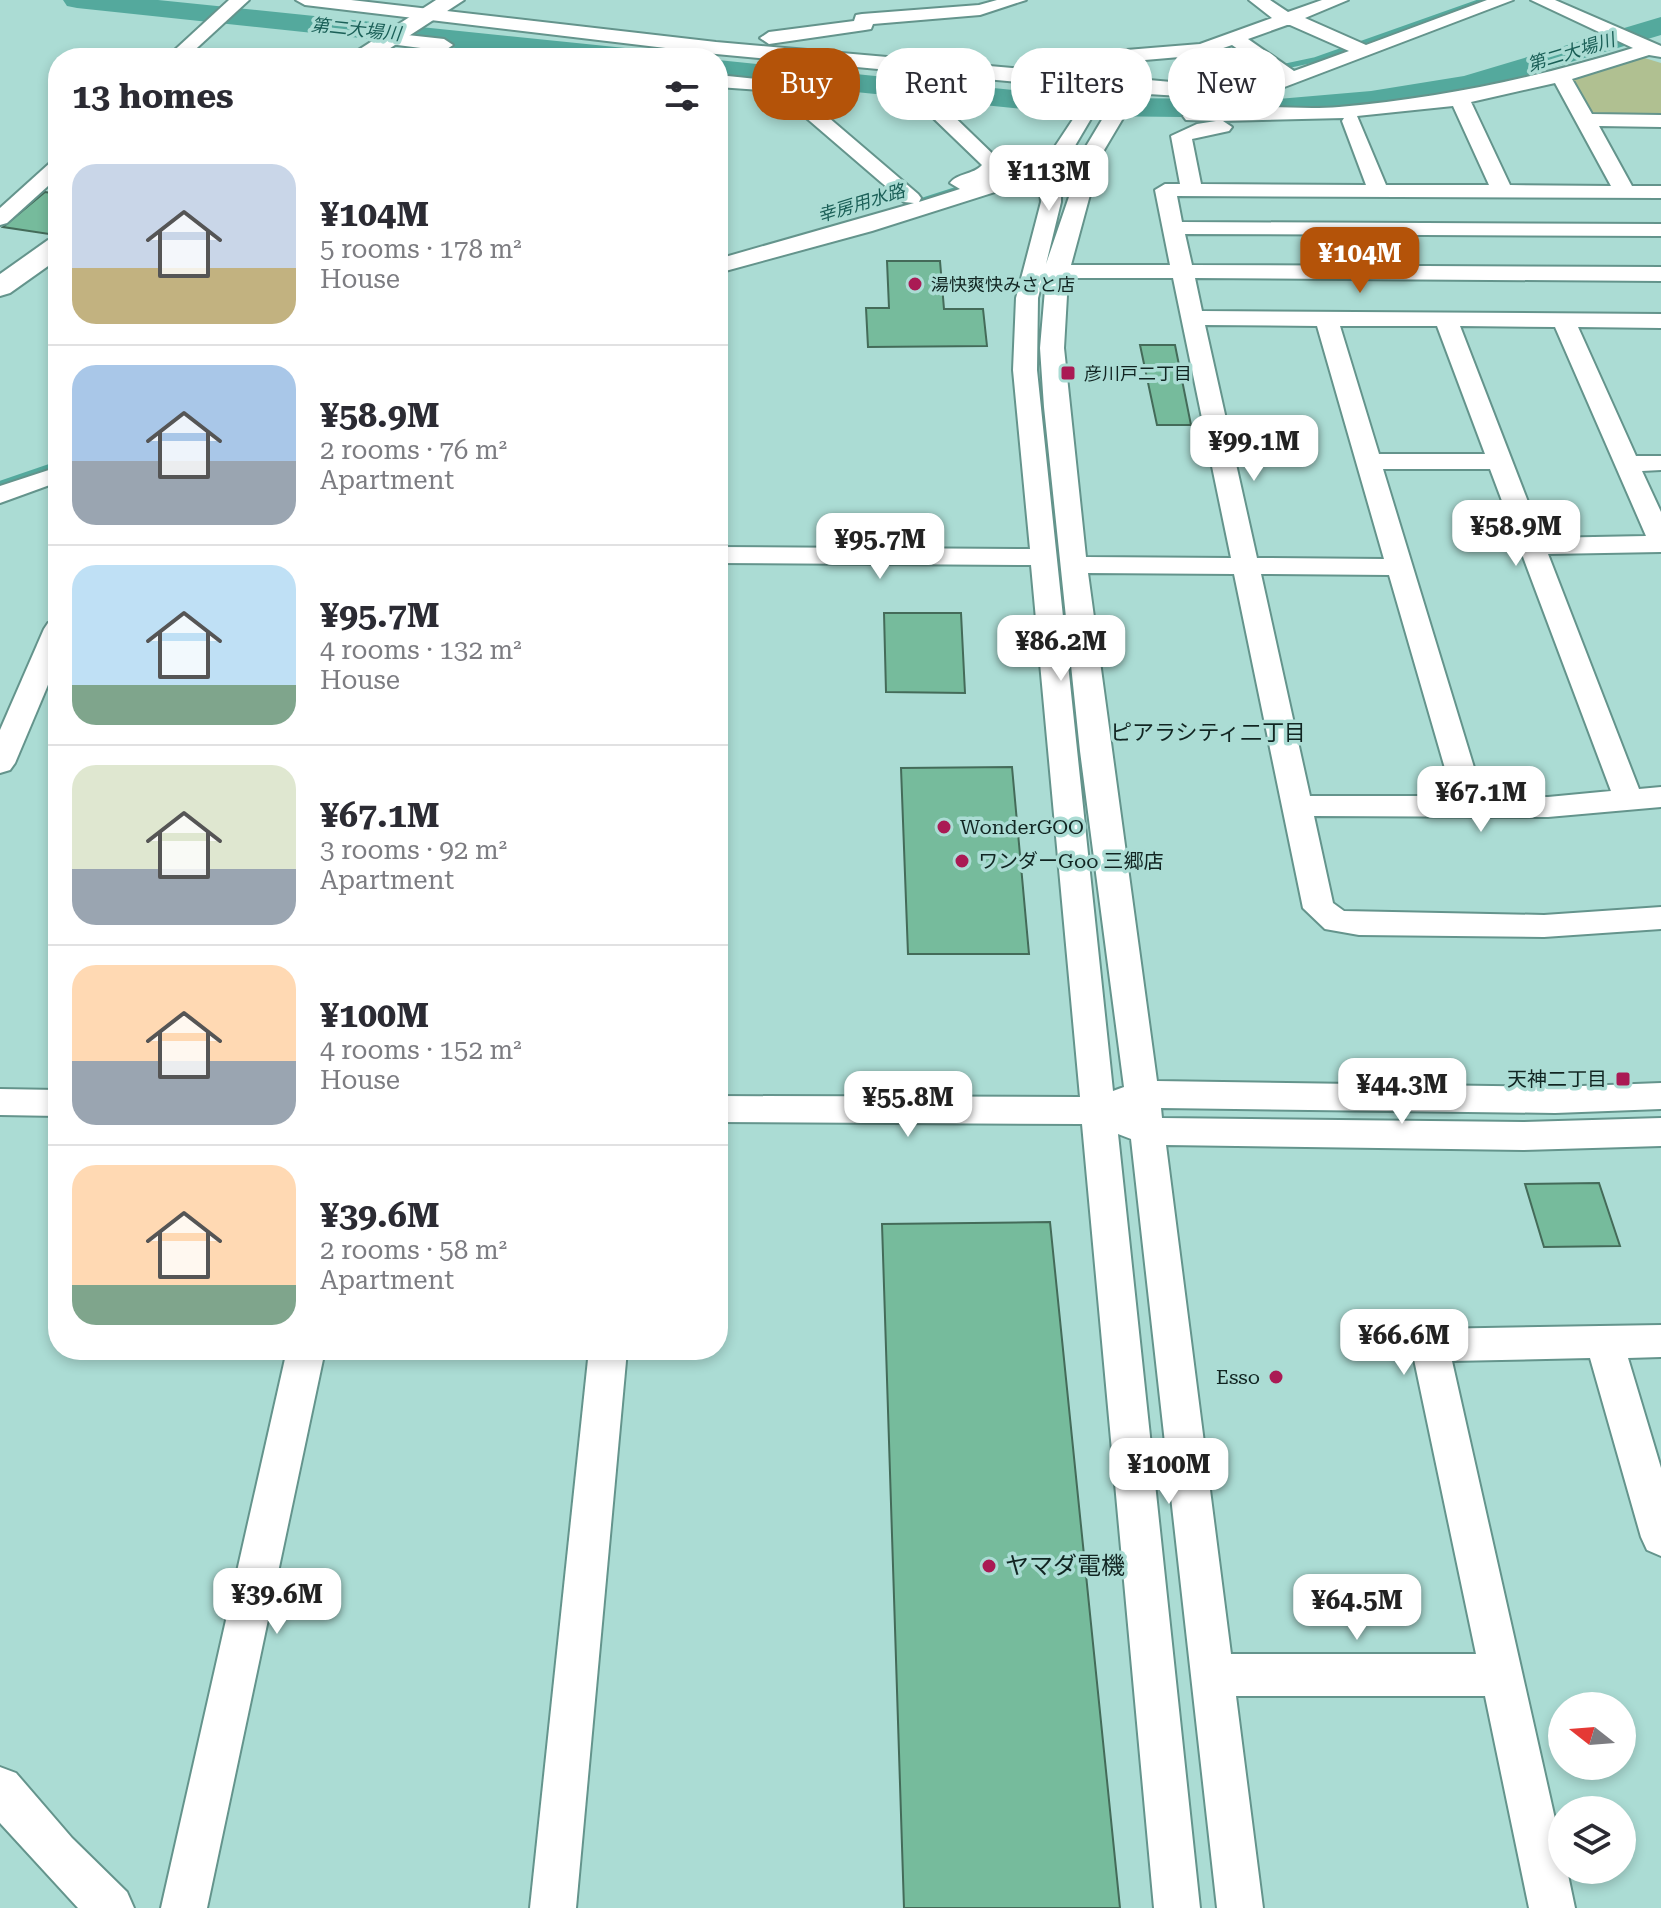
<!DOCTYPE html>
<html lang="en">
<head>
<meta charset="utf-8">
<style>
	:root { --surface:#fff; --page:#f7f7f7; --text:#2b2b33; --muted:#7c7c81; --line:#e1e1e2; --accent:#b45309 }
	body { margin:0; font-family:"Roboto Serif","Noto Sans JP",serif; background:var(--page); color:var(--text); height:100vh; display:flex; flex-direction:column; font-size:30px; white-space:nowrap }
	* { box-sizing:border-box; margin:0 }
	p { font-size:26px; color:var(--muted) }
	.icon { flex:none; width:44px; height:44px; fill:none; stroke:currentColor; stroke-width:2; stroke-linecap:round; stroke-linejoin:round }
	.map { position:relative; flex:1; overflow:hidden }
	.details { position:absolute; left:48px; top:48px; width:680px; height:1312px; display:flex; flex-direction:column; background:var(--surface); border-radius:32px; box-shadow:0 4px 12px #0003 }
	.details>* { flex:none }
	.hud { position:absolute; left:752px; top:48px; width:760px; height:72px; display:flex; gap:16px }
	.needle { width:52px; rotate:287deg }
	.fabs { position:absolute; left:1548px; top:1692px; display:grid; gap:16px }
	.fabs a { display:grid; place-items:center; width:88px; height:88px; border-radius:50%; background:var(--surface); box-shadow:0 4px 12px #0003; font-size:40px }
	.price { position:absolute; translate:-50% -68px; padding:0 18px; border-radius:16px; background:#fff; color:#222; font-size:26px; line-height:52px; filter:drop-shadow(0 2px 4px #0008) }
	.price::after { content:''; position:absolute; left:50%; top:48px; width:24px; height:18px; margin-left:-12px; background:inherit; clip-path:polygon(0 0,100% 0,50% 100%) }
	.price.current { background:var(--accent); color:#fff }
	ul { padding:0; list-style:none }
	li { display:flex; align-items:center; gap:24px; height:200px; padding:0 24px }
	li+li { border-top:2px solid var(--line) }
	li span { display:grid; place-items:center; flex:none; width:224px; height:160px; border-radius:24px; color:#555 }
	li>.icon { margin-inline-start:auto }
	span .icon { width:96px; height:96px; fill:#fffc; stroke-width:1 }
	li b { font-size:34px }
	h2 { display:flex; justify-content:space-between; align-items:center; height:96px; padding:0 24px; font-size:34px }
	.chip { padding:0 28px; border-radius:32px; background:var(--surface); box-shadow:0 4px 12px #0003; font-size:28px; line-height:72px }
	.chip.current { background:var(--accent); color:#fff }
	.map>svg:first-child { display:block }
</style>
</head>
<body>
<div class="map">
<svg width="1661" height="1908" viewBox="0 0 1661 1908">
	<rect width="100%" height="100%" fill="#abdcd4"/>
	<path fill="#b0c091" d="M1638,56L1661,63V116H1598L1588,113L1572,80Z"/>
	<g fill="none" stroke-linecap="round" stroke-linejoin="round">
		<g stroke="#54a99d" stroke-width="5">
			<path d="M1230,78L1314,60L1484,0"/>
			<path d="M983,181L1012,172"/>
			<path d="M911,204L967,186"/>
		</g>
		<path stroke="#54a99d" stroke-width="6" d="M0,484L58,464"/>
		<g fill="#54a99d" fill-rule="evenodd">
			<path d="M63,0H158L635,49L645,52L650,58H551L77,8L67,6Z"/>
			<path d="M1661,17V35L1464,94L1371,109L1278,118L1091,116L718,78V60L1091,98L1278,99L1371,91L1464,76Z"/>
		</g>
	</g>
	<g fill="#76bb9c" stroke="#446b59" stroke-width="2">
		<path d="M45,192L58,194V228L49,234L3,227Z"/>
		<path d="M887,261H940L944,309H983L987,346L868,347L866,308H889Z"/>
		<path d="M1140,345H1175L1191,425H1157Z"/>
		<path d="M884,613H961L965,693L886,692Z"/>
		<path d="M1012,767L1029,954H908L901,768Z"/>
		<path d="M1599,1183L1620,1246L1544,1247L1525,1184Z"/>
		<path d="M1050,1222L1120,1908H904L882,1224Z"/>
	</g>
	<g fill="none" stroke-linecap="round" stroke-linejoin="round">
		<g stroke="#64948c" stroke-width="4">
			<g id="minor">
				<path d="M229,0H249L186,58H166Z"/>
				<path d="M296,0H351L716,42L1228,87L1278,77L1232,45L1203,55L1040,69L1031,63L1040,57L1200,44L1272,18L1249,0H1270L1288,12L1322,0H1348L1305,18L1366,45L1487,0H1513L1274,91L1228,99L1132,93L1135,98L1094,167L1091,191L1071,265H1170L1155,190L1165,184H1180L1171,136L1197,124L1216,121L1186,120L1183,116L1186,112C1230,101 1293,111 1339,107C1440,98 1536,78 1633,48L1531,0H1555L1661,46V57L1649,55L1572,79L1592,114L1661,115V127L1599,126L1632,186H1661V198L1177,196L1182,222L1661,224V236L1185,234L1192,265L1661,267V281L1195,278L1202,311L1661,314V328L1578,327L1636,456H1661V470L1642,471L1661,512V552L1548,554L1639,789L1661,787V807L1548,817L1314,816L1333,903L1344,911L1544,915L1661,907V929L1544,937L1359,935L1325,929L1303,908L1234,574L1088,573L1157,1081L1555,1087L1661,1083V1109L1555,1113L1161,1108L1162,1118L1523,1122L1661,1118V1146L1523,1150L1166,1145L1231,1654H1476L1411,1345L1417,1333L1430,1329L1661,1325V1357L1628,1358L1661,1468V1556L1647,1550L1641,1537L1590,1358L1452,1361L1562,1850V1870H1567L1575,1908H1529L1485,1696H1236L1263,1908H1217L1131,1139L1118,1134L1200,1908H1154L1082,1124L718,1122V1096L1080,1097L1031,565L718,563V547L1030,549L1013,370L1016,298L1041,202L1039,178L872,231L718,273V259L914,203L904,202L775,91L718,87V75L787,82L918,194L921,198L919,202L960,189L950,183C957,173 973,175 982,165L927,112L924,108L927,104H941L1000,161L1003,165L991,179L1044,163L1093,89L716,54L305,5ZM1287,25H1290L1349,51L1294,71L1248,39ZM1555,83L1611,186L1510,185L1471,102ZM1113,94L1115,98L1076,163L1066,161L1102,100ZM1453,106L1489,185H1386L1357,116ZM1344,118L1342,121L1366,185L1201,184L1192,139L1229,131L1232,127L1223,121ZM1073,172L1071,191L1046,264L1061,202V173ZM1043,278H1046L1040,348L1044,407L1080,751L1124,1087L1113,1091L1037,370L1038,298ZM1068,278H1173L1231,558L1086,557L1064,348ZM1205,325L1317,326L1384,559L1257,558ZM1340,326H1437L1485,454H1379ZM1460,326L1555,327L1646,536L1542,538ZM1383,469H1490L1611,791L1548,797H1483ZM1261,574L1389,575L1453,796H1310Z"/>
				<path d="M997,0H1026L980,15L873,24L871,29L865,30L769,44L760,38L769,32L854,21L856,15L862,14L979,5Z"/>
				<path d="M389,33L444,39L453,45L444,51L382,43V35Z"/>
				<path d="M58,160V177L7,223L0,225V208L51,162Z"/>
				<path d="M58,467V482L0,503V486Z"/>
				<path d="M58,621V661L15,763L10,770L0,773V730L44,629L48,623Z"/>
				<path d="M0,1089L58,1090V1116L0,1115Z"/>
				<path d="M287,1350H325L207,1908H161Z"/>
				<path d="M589,1350H627L576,1908H530Z"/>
				<path d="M0,1767L16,1773L72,1838L127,1892L134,1908H78L0,1823Z"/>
			</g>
		</g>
		<g stroke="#64948c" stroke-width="4">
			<g id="major">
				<path d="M436,0H464L375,58H346Z"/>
				<path d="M58,238V259L10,293L0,296V274L48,240Z"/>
			</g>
		</g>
		<use href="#minor" fill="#fff" fill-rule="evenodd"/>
		<use href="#major" fill="#fff" fill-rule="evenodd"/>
	</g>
	<g fill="#aa1a54" stroke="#abdcd4" stroke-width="3">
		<circle cx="915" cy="284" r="8"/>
		<rect x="1060" y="365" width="16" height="16" rx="4"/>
		<circle cx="944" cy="827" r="8"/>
		<circle cx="962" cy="861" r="8"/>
		<rect x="1615" y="1071" width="16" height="16" rx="4"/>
		<circle cx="1276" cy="1377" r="8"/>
		<circle cx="989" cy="1566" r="8"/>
	</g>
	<g text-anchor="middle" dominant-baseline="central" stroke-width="7" stroke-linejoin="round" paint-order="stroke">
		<g font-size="18" font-style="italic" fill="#1a5f57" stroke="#abdcd4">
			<text transform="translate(356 29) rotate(6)">第二大場川</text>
			<text transform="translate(1571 52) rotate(-17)">第二大場川</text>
			<text transform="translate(861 203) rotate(-17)">幸房用水路</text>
		</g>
		<g font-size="18" fill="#112522" stroke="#abdcd4" text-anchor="start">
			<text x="931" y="284">湯快爽快みさと店</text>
			<text x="1084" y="373">彦川戸二丁目</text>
		</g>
		<g font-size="20" fill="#112522" stroke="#abdcd4" text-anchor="start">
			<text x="960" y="827">WonderGOO</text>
			<text x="978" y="861">ワンダーGoo 三郷店</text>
			<text x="1607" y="1079" text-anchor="end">天神二丁目</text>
			<text x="1260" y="1377" text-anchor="end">Esso</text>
		</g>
		<g font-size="22" fill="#112522" stroke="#abdcd4">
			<text x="1208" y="732">ピアラシティ二丁目</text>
		</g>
		<g font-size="24" fill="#112522" stroke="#abdcd4" text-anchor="start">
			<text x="1005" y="1566">ヤマダ電機</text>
		</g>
	</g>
</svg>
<div class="fabs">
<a><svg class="needle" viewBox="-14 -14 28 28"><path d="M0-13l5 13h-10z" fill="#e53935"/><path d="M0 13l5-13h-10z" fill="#7c7c81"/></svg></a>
<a><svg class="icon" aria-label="layers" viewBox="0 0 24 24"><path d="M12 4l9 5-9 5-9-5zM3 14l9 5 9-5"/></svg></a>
</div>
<b class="price" style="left:1049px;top:213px">¥113M</b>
<b class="price current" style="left:1360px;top:295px">¥104M</b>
<b class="price" style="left:1254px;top:483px">¥99.1M</b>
<b class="price" style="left:1516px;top:568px">¥58.9M</b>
<b class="price" style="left:880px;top:581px">¥95.7M</b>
<b class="price" style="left:1061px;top:683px">¥86.2M</b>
<b class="price" style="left:1481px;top:834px">¥67.1M</b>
<b class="price" style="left:1402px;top:1126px">¥44.3M</b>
<b class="price" style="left:908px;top:1139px">¥55.8M</b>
<b class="price" style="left:1404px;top:1377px">¥66.6M</b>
<b class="price" style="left:1169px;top:1506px">¥100M</b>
<b class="price" style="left:277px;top:1636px">¥39.6M</b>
<b class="price" style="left:1357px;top:1642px">¥64.5M</b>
<div class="hud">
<a class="chip current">Buy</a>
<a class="chip">Rent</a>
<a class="chip">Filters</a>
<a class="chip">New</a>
</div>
<section class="details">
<h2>13 homes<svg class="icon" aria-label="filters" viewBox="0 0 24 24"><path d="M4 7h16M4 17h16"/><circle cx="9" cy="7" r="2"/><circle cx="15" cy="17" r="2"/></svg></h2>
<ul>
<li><span style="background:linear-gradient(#c9d6e8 65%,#c2b280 0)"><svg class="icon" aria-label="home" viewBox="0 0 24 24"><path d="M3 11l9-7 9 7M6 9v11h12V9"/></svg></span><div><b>¥104M</b><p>5 rooms · 178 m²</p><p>House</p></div></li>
<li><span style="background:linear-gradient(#a9c7e8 60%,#9aa5b1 0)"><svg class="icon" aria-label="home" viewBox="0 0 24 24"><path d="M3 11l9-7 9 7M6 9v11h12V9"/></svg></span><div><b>¥58.9M</b><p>2 rooms · 76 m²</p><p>Apartment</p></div></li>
<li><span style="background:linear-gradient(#bfe0f5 75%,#7fa58c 0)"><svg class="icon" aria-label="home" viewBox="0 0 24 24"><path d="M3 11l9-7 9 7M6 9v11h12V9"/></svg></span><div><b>¥95.7M</b><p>4 rooms · 132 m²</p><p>House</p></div></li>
<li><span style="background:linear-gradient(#dfe7d0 65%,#9aa5b1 0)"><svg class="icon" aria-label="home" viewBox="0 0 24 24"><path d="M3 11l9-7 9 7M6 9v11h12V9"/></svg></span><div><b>¥67.1M</b><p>3 rooms · 92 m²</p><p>Apartment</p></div></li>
<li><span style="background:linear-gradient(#ffd9b3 60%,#9aa5b1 0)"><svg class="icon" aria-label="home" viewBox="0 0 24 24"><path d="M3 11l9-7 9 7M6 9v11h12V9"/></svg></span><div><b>¥100M</b><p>4 rooms · 152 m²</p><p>House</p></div></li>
<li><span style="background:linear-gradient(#ffd9b3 75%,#7fa58c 0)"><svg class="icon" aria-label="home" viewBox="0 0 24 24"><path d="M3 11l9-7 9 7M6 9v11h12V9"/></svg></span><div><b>¥39.6M</b><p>2 rooms · 58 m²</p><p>Apartment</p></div></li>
</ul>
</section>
</div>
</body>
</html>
